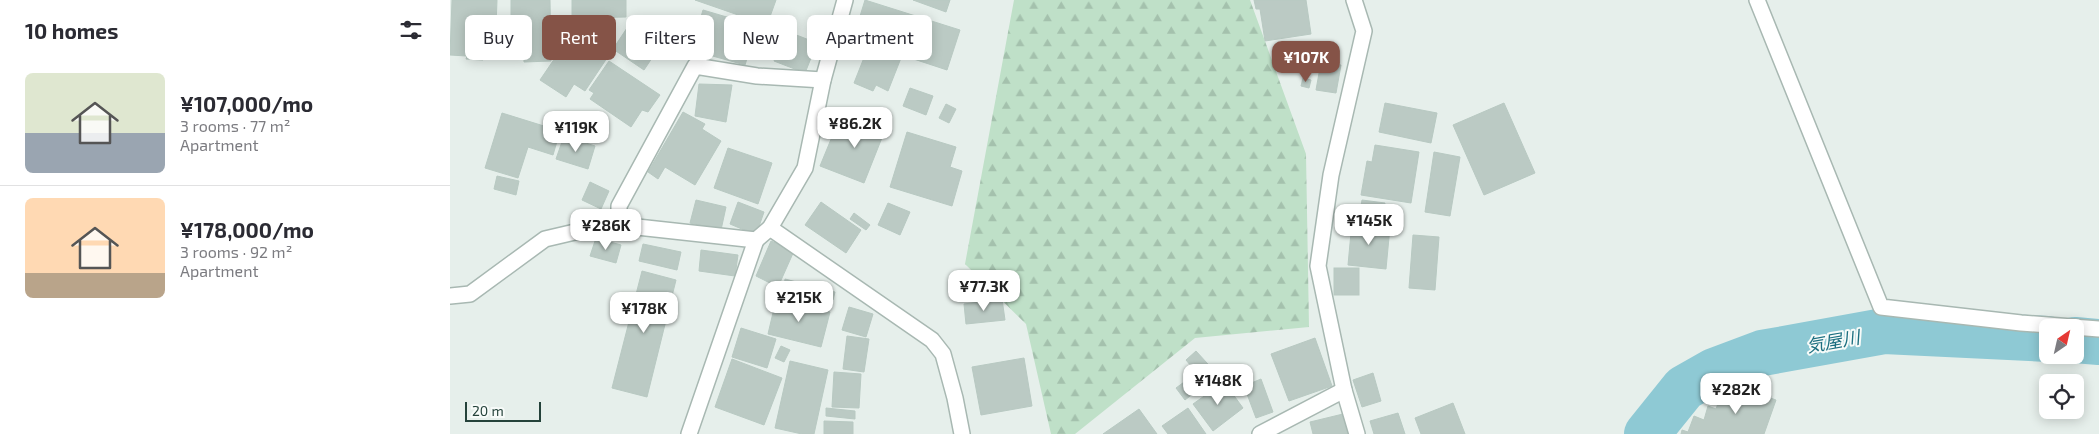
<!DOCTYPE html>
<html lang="en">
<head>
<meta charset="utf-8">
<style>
	:root { --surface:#fff; --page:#f7f7f7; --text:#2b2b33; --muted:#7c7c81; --line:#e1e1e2; --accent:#855347 }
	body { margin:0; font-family:"Exo 2","Noto Sans JP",sans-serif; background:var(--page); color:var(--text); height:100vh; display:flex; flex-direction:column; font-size:19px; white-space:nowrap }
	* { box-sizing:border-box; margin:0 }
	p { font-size:16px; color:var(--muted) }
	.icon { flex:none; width:28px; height:28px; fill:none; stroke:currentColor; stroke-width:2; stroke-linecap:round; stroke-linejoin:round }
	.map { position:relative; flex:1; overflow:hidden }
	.side { display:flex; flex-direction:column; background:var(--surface); width:450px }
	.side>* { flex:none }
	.banner { position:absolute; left:15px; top:15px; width:475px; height:45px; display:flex; gap:10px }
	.needle { width:32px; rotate:34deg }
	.buttons { position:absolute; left:1589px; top:319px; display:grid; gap:10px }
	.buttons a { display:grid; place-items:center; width:45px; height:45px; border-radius:8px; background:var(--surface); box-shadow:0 2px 12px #0003; font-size:25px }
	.scale { position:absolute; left:15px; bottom:12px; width:76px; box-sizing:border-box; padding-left:5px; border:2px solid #24423a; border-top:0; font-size:14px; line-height:18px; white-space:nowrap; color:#24423a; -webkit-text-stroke:4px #f7fbf9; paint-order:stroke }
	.price { position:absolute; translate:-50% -42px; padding:0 11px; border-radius:10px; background:#fff; color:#222; font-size:16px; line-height:32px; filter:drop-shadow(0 1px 2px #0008) }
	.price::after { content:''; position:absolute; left:50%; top:30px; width:15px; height:11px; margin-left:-8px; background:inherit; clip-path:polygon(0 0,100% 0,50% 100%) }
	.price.selected { background:var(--accent); color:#fff }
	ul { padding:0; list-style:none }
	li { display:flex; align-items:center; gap:15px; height:125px; padding:0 25px }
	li+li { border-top:1px solid var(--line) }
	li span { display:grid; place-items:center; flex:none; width:140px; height:100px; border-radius:8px; color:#555 }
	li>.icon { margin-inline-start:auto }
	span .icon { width:60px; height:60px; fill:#fffc; stroke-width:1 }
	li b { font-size:21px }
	h2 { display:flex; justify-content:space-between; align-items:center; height:60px; padding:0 25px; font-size:21px }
	.tag { padding:0 18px; border-radius:8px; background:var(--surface); box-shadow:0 2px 12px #0003; font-size:18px; line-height:45px }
	.tag.selected { background:var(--accent); color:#fff }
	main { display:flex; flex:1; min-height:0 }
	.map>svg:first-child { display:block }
</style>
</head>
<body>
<main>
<section class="side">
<h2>10 homes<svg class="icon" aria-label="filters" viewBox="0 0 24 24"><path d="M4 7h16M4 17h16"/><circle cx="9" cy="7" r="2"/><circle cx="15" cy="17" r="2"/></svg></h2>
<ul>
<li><span style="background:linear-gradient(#dfe7d0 60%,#9aa5b1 0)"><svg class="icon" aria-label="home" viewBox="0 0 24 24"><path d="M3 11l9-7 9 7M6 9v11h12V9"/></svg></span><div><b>¥107,000/mo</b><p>3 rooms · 77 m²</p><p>Apartment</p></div></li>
<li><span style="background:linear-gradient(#ffd9b3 75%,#b9a48a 0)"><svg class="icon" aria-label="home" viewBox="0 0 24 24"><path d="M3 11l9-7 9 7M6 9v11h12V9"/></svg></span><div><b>¥178,000/mo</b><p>3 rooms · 92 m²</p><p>Apartment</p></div></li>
</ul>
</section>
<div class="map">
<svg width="1649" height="434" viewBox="0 0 1649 434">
	<defs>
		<pattern id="forest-firs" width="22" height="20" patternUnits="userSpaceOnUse" patternTransform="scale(1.25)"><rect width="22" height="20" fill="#bfe0c8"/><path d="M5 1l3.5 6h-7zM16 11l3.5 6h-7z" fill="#a4c1ad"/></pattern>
	</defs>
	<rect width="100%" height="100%" fill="#e6efeb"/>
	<path fill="url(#forest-firs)" d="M564,0H800L856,154L859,327L745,338L625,434H601L576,324L515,264Z"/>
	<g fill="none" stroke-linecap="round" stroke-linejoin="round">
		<g stroke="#8ec9d4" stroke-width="46">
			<path d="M1625,340L1649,342"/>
			<path d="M1197,434L1234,388L1264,371L1312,353L1434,331L1598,339"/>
		</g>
	</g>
	<g fill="#bbcac4" stroke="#b8c9c2">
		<path d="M2,0H47L45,53H34L33,60L16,59L17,56L0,55Z"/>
		<path d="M61,0H100L101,61L74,62L73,24H61Z"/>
		<path d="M122,0H176V17L122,18Z"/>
		<path d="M245,0H326L317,25Z"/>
		<path d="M415,0L510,30L497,70L403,39Z"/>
		<path d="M463,0H500L496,12Z"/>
		<path d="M804,0H856L861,34L815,41L810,9H806Z"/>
		<path d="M253,10L307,26L295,65L241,50Z"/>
		<path d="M185,16L216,37L194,70L163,49Z"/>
		<path d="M336,31L367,43L355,73L324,61Z"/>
		<path d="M130,40L157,58L135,91L124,84L116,97L90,80L107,55L116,61Z"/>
		<path d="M419,45L451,58L438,91L426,85L423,91L404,83Z"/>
		<path d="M159,61L210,95L198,112L192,110L181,127L140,99L144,93L139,90Z"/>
		<path d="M871,62L891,65L886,93L866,90Z"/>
		<path d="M853,78L861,80L859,88L851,86Z"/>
		<path d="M249,84L282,85L276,122L245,116Z"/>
		<path d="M460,88L483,96L476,115L453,106Z"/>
		<path d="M935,103L987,113L981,143L929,132Z"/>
		<path d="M1054,103L1085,173L1034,195L1003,125Z"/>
		<path d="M496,104L506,109L499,123L489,118Z"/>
		<path d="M233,112L255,124L252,129L271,141L245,185L215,167L208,179L198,172Z"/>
		<path d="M407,112L437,125L414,183L370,166L384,132L397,138Z"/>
		<path d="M52,113L110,131L103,155L78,147L68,178L35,168Z"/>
		<path d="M457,132L506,147L500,167L512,171L502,206L440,187Z"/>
		<path d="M114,136L145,146L138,169L106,159Z"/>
		<path d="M925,145L969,152L961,203L911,195L917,161L922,162Z"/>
		<path d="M278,148L322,163L308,204L264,188Z"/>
		<path d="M984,152L1010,157L1000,216L975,212Z"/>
		<path d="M47,176L69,181L66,195L44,189Z"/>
		<path d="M140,182L159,191L151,209L132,200Z"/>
		<path d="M246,200L276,207L271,230L240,223Z"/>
		<path d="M912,200L935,203L932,220L909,217Z"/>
		<path d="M288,202L314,212L306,235L280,224Z"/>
		<path d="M371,202L411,230L396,253L355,225Z"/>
		<path d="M438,203L460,212L450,235L428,225Z"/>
		<path d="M404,213L420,225L416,230L400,219Z"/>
		<path d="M902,222L940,227L936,269L898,265Z"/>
		<path d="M963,235L989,237L985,290L959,288Z"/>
		<path d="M146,238L171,245L166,263L140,256Z"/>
		<path d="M321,241L344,251L328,287L306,276Z"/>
		<path d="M193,244L231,252L227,270L189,261Z"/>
		<path d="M251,250L288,255L285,276L249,271Z"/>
		<rect x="884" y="268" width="25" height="27"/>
		<path d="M192,271L226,280L197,397L162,388Z"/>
		<path d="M335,279L385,292L383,300L334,286Z"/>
		<path d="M552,299L555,320L516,324L514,304Z"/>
		<path d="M326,300L380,312L371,347L318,334Z"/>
		<path d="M399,307L423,314L416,337L392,330Z"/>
		<path d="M291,328L326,339L317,368L282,357Z"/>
		<path d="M397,336L419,339L414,372L393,369Z"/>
		<path d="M865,338L882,386L839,401L821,354Z"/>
		<path d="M331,346L340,350L334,362L325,358Z"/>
		<path d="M746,351L767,374L756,384L736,360Z"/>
		<path d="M574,358L582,406L531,415L522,367Z"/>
		<path d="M282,359L332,378L314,425L265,407Z"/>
		<path d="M340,361L378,370L364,434H352L325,428Z"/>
		<path d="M384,372L411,374L409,408L382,407Z"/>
		<path d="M923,373L931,401L912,407L903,380Z"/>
		<path d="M745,374L754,385L735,400L726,388Z"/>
		<path d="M811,379L823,412L806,418L794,386Z"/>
		<path d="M774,382L793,408L763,431L743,404Z"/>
		<path d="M1285,385L1326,400L1314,434H1231L1232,430L1238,432L1244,416L1254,420L1258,406L1266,409L1271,395L1280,398Z"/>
		<path d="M1003,403L1015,434H971L965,418Z"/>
		<path d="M376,408L405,411V419L376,416Z"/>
		<path d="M738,408L756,434H718L712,426Z"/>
		<path d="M689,409L707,434H653Z"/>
		<path d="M948,413L955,434H924L920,421Z"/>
		<path d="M893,414L898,434H863L860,422Z"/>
		<path d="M374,421L403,422V434H374Z"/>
	</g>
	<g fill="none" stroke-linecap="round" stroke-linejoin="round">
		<g stroke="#a8b8b2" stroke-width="18">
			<g id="minor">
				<path d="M904,0L914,31L881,175L868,266L894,390L907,434"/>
				<path d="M1307,0L1431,307L1571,323L1649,329"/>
				<path d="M169,225V206L245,66L307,76L373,80"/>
				<path d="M320,228L482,340L493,354L505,398L512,434"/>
				<path d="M0,296L20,294L95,239L142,228L169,225L306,240L320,228L355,168L373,80L395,0"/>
				<path d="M239,434L306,240"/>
				<path d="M810,434L894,390"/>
			</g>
		</g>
		<use href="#minor" stroke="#fff" stroke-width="15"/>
	</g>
	<g text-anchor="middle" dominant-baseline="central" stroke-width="4" stroke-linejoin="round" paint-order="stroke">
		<g font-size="18" font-style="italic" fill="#1c6f80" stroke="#f7fbf9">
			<text transform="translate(1383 341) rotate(-10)">気屋川</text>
		</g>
	</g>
</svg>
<div class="buttons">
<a><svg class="needle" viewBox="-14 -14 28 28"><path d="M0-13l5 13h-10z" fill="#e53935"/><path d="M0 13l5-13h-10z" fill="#7c7c81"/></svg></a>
<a><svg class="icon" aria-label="locate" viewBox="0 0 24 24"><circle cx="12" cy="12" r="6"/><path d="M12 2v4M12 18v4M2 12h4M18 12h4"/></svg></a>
</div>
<div class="scale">20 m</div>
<b class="price selected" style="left:856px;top:83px">¥107K</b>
<b class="price" style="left:405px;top:149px">¥86.2K</b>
<b class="price" style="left:126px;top:153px">¥119K</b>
<b class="price" style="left:919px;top:246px">¥145K</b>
<b class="price" style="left:156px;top:251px">¥286K</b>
<b class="price" style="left:534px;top:312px">¥77.3K</b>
<b class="price" style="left:349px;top:323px">¥215K</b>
<b class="price" style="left:194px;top:334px">¥178K</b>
<b class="price" style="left:768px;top:406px">¥148K</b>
<b class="price" style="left:1286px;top:415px">¥282K</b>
<div class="banner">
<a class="tag">Buy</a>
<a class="tag selected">Rent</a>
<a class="tag">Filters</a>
<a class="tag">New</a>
<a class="tag">Apartment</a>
</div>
</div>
</main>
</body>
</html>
